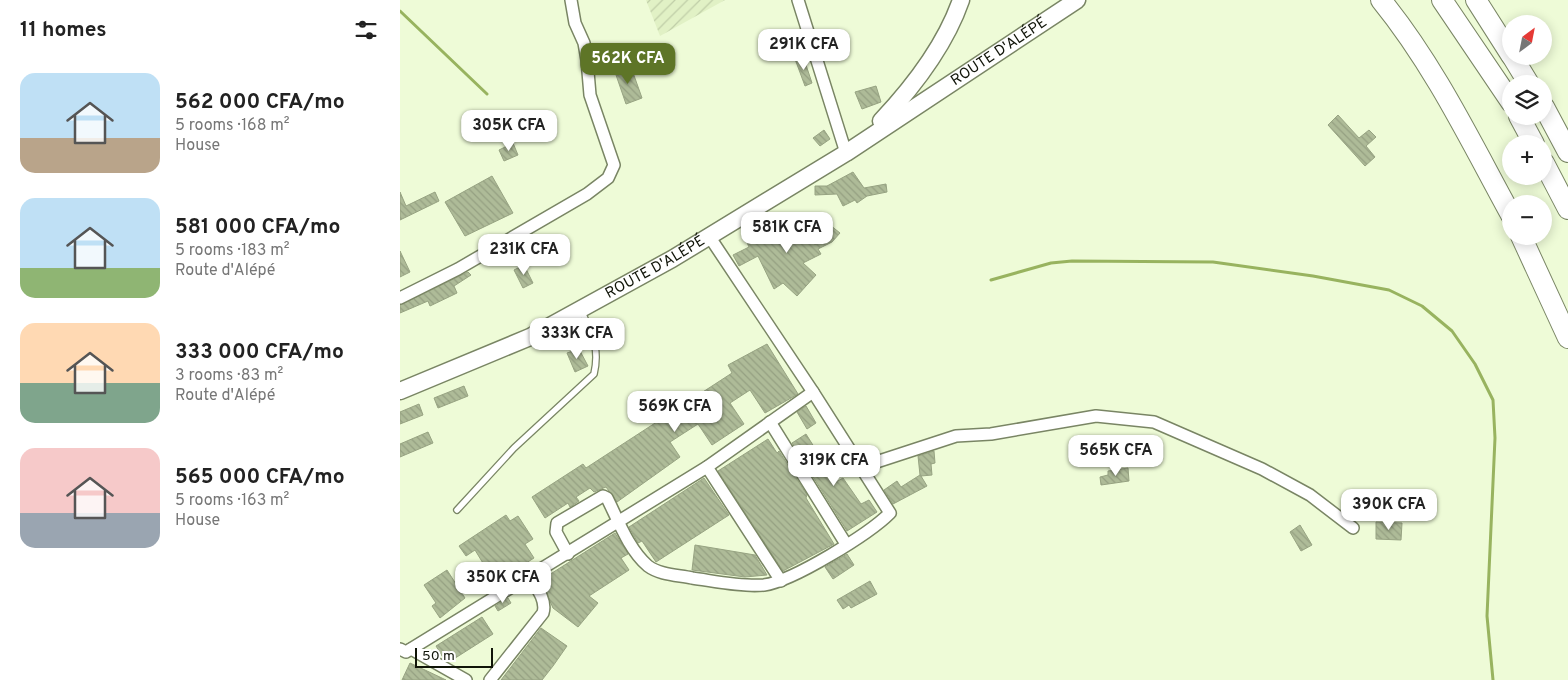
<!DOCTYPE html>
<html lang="en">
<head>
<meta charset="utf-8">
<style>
	:root { --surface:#fff; --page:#f2f2f2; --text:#222; --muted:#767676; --accent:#5e7527 }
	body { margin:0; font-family:Overpass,sans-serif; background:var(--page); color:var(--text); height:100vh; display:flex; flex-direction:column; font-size:19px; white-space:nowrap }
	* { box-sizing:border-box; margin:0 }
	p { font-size:16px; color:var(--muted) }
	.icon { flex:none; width:28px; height:28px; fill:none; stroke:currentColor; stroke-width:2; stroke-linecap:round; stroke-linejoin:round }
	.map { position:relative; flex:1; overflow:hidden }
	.details { display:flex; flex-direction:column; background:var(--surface); width:400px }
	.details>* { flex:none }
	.needle { width:32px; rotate:32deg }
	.tools { position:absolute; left:1102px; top:15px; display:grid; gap:10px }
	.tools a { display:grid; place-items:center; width:50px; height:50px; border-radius:50%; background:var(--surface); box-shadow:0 2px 12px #0003; font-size:25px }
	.scale { position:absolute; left:15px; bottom:12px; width:78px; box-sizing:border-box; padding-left:5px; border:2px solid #101408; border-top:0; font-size:14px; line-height:18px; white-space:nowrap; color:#101408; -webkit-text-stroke:4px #fff; paint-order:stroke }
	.price { position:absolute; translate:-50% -42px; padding:0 11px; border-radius:10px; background:#fff; color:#222; font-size:16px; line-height:32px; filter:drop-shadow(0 1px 2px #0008) }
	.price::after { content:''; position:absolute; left:50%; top:30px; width:15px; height:11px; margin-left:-8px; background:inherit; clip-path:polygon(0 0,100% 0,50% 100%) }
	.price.active { background:var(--accent); color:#fff }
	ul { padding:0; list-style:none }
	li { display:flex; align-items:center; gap:15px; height:125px; padding:0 20px }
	li span { display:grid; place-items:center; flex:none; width:140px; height:100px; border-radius:15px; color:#555 }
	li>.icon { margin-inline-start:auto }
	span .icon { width:60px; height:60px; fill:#fffc; stroke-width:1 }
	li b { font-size:21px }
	h2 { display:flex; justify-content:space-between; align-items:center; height:60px; padding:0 20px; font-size:21px }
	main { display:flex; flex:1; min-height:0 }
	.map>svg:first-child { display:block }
</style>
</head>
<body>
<main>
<section class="details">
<h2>11 homes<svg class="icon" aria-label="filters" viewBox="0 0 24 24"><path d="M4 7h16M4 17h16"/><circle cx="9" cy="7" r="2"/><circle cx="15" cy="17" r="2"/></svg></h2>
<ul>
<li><span style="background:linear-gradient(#bfe0f5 65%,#b9a48a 0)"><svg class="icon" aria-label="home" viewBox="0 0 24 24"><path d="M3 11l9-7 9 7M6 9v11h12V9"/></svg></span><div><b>562 000 CFA/mo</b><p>5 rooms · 168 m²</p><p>House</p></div></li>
<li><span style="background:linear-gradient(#bfe0f5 70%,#8fb573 0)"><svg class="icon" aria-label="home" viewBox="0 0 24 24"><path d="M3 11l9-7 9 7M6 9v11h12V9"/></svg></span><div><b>581 000 CFA/mo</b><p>5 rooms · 183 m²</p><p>Route d'Alépé</p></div></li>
<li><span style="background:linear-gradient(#ffd9b3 60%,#7fa58c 0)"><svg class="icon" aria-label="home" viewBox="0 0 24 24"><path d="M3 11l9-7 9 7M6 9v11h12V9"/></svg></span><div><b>333 000 CFA/mo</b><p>3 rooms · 83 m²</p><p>Route d'Alépé</p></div></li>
<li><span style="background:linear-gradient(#f6c9c9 65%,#9aa5b1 0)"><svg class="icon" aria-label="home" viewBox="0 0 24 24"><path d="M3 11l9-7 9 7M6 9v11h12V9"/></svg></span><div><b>565 000 CFA/mo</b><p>5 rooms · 163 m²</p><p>House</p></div></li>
</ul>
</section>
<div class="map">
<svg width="1168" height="680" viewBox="0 0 1168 680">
	<defs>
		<pattern id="industrial-furrows" width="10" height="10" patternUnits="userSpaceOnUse" patternTransform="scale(1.25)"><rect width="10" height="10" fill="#e1f1c5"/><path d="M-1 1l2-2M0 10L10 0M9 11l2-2" fill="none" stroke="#c0cea8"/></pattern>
		<pattern id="building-back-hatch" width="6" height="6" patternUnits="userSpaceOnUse" patternTransform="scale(1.25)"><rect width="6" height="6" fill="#aebb98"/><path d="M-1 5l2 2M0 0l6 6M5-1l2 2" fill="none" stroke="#95a082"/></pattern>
	</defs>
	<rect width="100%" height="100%" fill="#eefbd7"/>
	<path fill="url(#industrial-furrows)" d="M246,0H325L260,36Z"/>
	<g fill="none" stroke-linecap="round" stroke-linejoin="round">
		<g stroke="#98b35f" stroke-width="3">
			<path d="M0,11L87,94"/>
			<path d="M591,280L651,263L672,261L813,262L913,276L989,290L1022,306L1052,331L1075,364L1093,400L1095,438L1087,616L1093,680"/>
		</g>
	</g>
	<g fill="url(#building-back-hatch)" stroke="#97a382">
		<path d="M403,56L412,83L405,86L395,59Z"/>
		<path d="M231,67L242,98L226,104L215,72Z"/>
		<path d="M476,86L481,102L462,109L455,92Z"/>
		<path d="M938,115L959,138L969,130L976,137L966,146L975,157L965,166L928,125Z"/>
		<path d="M424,130L430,139L420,146L413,138Z"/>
		<path d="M113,143L118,155L104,161L99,150Z"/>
		<path d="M453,172L464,188L486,184L487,192L467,196L457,203L455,200L443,206L437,194L415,195V186H427Z"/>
		<path d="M92,176L113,213L65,236L45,202Z"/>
		<path d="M0,192L6,206L35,192L39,201L0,220Z"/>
		<path d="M404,215L415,245L430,225L440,233L432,242L418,249L421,254L403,263L416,275L397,296L383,283L374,289L358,256L339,266L333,255L349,247L344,236L352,233L357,243L388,227L386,222Z"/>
		<path d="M0,251L10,272L0,277Z"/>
		<path d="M124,265L133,283L123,288L114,270Z"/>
		<path d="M68,272L71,275L54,286L57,293L30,306L28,301L0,313V305Z"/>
		<path d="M367,344L398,394L365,413L350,390L330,403L344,424L312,445L298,424L270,442L280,457L217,502L206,487L194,492L190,488L176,497L179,501L170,507L168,503L145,518L132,497L183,464L186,468L332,373L328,365Z"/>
		<path d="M179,349L188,366L175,372L167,353Z"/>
		<path d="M64,386L68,396L38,408L34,398Z"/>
		<path d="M19,404L23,415L0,424V412Z"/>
		<path d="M406,406L416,423L407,429L397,412Z"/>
		<path d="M28,432L33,443L0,457V444Z"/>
		<path d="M406,434L436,482L443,478L461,504L469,500L477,512L447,531L392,443Z"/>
		<path d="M368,439L377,453L379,451L407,495L406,498L434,544L383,571L318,471Z"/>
		<path d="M534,451L535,463L531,464L532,475L521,476L527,486L493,504L484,490L497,481L501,487L520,475L518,456Z"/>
		<path d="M728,468L729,481L701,485L700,477L708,475V471Z"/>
		<path d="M304,478L329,515L256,562L242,541L238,543L229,527Z"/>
		<path d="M106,515L110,521L118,516L133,539L125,544L134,558L95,583L75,550L66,556L59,546Z"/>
		<path d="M976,522L1002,523L1001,540L976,539Z"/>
		<path d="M900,525L912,545L901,551L890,532Z"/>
		<path d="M215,533L228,554L221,558L229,570L189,596L198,603L178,627L153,608L141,580Z"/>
		<path d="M295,545L355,555L367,575L345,577L292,570Z"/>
		<path d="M447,554L454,565L433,579L425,567Z"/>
		<path d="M47,570L65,598L40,618L32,606L36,603L24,585Z"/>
		<path d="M470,581L477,594L451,608L449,605L443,609L437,600Z"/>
		<path d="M108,598L111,603L98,611L95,606Z"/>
		<path d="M82,617L93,634L49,662L44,659L36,646Z"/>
		<path d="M141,628L167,646L153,666L142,680H101Z"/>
		<path d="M10,663L25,670L46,680H2Z"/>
	</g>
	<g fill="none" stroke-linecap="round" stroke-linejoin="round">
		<g stroke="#798564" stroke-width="8">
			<path id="service" d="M57,510L114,448L194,374C200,348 192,335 182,312"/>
		</g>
		<g stroke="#798564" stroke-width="14">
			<g id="minor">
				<path d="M398,0L446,153"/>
				<path d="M0,298L58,269L187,194L208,178L214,165L190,95L187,60L184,43L175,23L171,0"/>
				<path d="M370,422L446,544"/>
				<path d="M307,467L381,581"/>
				<path d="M461,467L556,436L591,434L696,416L754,422L862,469L910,495L953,528"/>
				<path d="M168,554L156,532L157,523L203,496L207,498C218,520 229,550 248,566C260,575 278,575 292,578C314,581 342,587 364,585C393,581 469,534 490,513L413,392L309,236"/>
				<path d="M0,649L6,652L307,467L413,392"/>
				<path d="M11,649L66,680"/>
				<path d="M90,680L143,613C147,600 136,587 129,576"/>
			</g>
		</g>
		<g stroke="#798564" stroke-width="19">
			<g id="secondary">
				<path d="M481,121C514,86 545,46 561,0"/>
				<path id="s1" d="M0,391L130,337L272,259L446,153L677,0"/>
			</g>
		</g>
		<g stroke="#798564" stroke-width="22">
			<g id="trunk">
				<path d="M981,0C1034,65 1071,142 1111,215"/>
				<path d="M1042,0L1111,102"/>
				<path d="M1076,0L1111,55"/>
				<path d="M1112,56L1129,84"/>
				<path d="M1144,107L1168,152"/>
				<path d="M1119,116L1134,144"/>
				<path d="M1144,163L1168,209"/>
				<path d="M1121,236L1168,338"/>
			</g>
		</g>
		<use href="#service" stroke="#fff" stroke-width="5.5"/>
		<use href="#minor" stroke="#fff" stroke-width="11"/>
		<use href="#secondary" stroke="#fff" stroke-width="16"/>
		<use href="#trunk" stroke="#fff" stroke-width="20"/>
	</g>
	<g text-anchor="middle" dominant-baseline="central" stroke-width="4" stroke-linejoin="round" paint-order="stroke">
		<g font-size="15" fill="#101408" stroke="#fff">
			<text stroke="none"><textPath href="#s1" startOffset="690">ROUTE D'ALÉPÉ</textPath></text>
			<text stroke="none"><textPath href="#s1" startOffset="284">ROUTE D'ALÉPÉ</textPath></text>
		</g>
	</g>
</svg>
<div class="tools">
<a><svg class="needle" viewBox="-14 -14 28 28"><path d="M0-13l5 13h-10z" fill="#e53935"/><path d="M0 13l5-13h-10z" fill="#767676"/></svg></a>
<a><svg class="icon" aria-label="layers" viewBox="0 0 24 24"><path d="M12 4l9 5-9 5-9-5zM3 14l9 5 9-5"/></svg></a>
<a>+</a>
<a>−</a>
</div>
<div class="scale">50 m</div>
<b class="price" style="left:404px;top:71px">291K CFA</b>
<b class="price active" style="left:228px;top:85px">562K CFA</b>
<b class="price" style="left:109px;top:152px">305K CFA</b>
<b class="price" style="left:387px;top:254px">581K CFA</b>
<b class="price" style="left:124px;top:276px">231K CFA</b>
<b class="price" style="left:177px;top:360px">333K CFA</b>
<b class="price" style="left:275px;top:433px">569K CFA</b>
<b class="price" style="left:716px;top:477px">565K CFA</b>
<b class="price" style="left:434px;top:487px">319K CFA</b>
<b class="price" style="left:989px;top:531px">390K CFA</b>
<b class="price" style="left:103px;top:604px">350K CFA</b>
</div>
</main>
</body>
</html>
